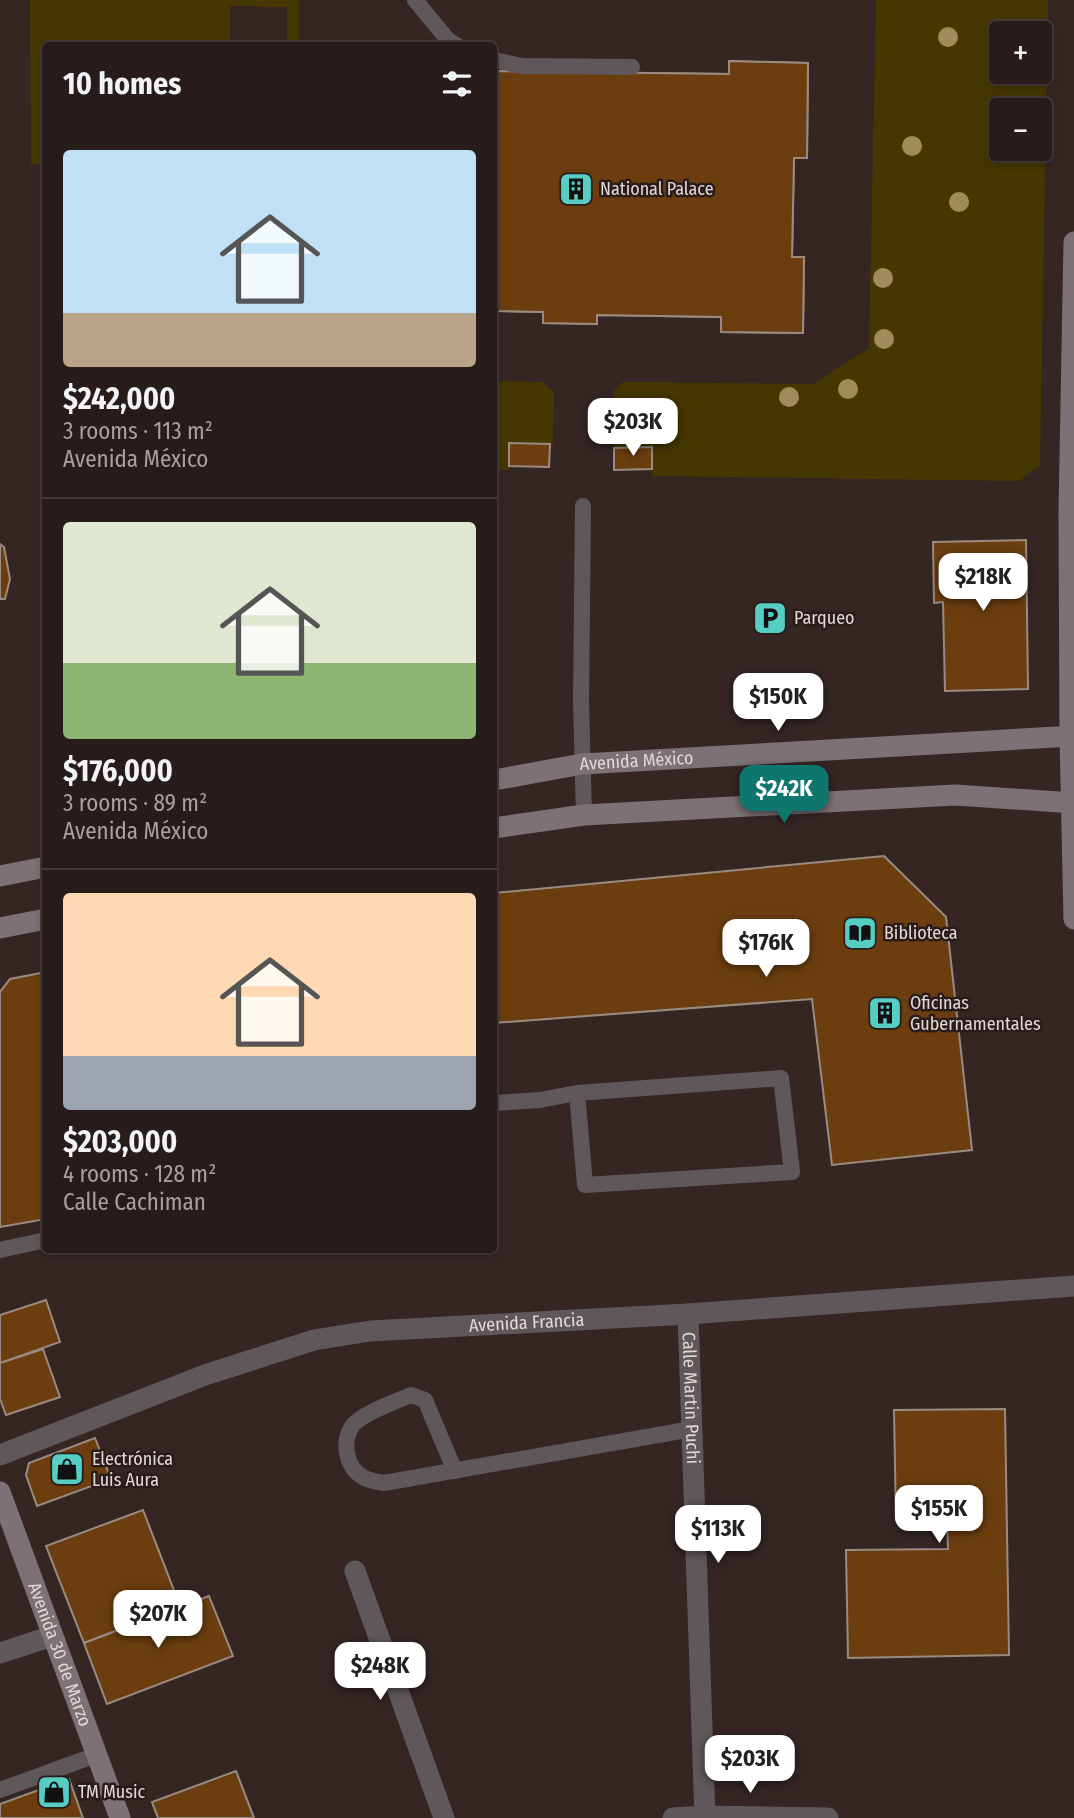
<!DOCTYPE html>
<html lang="en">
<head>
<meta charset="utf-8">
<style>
	:root { --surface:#281c1b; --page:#302524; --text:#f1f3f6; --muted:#a5a1a3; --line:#443a3a; --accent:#0f766e }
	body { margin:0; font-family:"Fira Sans Condensed",sans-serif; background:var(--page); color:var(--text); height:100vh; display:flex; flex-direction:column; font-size:26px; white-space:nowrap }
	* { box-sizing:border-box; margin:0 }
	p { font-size:23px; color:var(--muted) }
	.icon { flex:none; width:38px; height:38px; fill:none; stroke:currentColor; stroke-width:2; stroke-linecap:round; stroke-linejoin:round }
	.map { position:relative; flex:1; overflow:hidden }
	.details { position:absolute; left:42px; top:42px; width:455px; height:1211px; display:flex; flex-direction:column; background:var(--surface); border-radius:7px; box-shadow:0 4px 10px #0003,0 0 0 2px var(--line) }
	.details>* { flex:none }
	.buttons { position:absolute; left:989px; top:21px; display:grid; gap:14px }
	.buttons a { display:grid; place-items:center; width:63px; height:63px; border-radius:7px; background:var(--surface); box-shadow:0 4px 10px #0003,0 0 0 2px var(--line); font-size:35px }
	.price { position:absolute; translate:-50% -60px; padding:0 16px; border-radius:14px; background:#fff; color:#222; font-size:23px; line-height:46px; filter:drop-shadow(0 2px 4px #0008) }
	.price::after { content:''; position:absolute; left:50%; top:42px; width:21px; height:16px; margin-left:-10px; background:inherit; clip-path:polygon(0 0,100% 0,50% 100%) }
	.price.on { background:var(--accent); color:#fff }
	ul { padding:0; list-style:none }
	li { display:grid; align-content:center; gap:14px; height:371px; padding:0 21px }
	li+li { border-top:2px solid var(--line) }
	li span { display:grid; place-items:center; height:217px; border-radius:7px; color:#555 }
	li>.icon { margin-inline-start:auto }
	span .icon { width:126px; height:126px; fill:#fffc; stroke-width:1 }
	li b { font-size:30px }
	h2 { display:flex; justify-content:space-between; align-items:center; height:84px; padding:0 21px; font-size:30px }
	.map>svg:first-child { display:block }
</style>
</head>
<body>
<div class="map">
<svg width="1074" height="1818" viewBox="0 0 1074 1818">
	<rect width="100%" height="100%" fill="#352624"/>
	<g fill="#463700" fill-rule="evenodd">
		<path d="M30,0H299V45H287V7L230,6V45L46,46L45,165L31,164Z"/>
		<path d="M876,0H1048L1040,465L1019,481L652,476V447L614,448L613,392L623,382L813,384L869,348ZM1001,33H1040V72H1001ZM1001,110H1040V149H1001Z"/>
		<path d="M494,381L542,382L554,392L553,444L510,443L509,470H494Z"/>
	</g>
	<g fill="#6c3e0f" stroke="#998b81" stroke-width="2" fill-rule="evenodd">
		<path d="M729,61L808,63L807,158H794L792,257H804L803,333L721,332V317L597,315V324L543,323V312L494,311V220L533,221L535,150L494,149V71L729,74ZM620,141L713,145L711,223L618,220Z"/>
		<path d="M729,61L808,63L807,158H794L792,257H804L803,333L721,332V317L597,315V324L543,323V312L494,311V71L729,74Z"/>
		<path d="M509,443L550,444L549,467L509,466Z"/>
		<path d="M652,447V469L614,470V448Z"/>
		<path d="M1026,540L1028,689L945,691L943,602L934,603L933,542Z"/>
		<path d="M0,544L4,547L10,579L5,599H0Z"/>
		<path d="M884,856L946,917L972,1150L832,1165L812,999L494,1023V893Z"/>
		<path d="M46,972V1219L0,1227V992L10,979Z"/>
		<path d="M46,1300L60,1342L0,1363V1315Z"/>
		<path d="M43,1349L60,1397L6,1415L0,1399V1363Z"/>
		<path d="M1005,1409L1009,1655L848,1658L846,1550L948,1549L947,1519L896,1520L894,1410Z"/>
		<path d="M95,1438L111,1479L37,1506L26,1475L29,1463Z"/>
		<path d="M143,1510L180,1606L84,1643L46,1546Z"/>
		<path d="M209,1596L233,1656L107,1704L84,1643Z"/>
		<path d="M236,1771L254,1818H158L152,1802Z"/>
		<path d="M69,1779L83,1818H0V1804Z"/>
	</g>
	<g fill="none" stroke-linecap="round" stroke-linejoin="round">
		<g stroke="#5f585a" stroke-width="16">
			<path d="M415,0L448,40L458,46"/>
			<path d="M494,60L522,66L632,67"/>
			<path d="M583,506L581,701L584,815"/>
			<path d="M494,1103L540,1100L577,1093L781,1078L792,1172L585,1185L577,1093"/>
			<path d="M0,1250L46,1240"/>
			<path d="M455,1471L425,1400L411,1395C397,1401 363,1413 353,1425C341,1441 346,1468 363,1477C369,1481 378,1482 384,1483L692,1429"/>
			<path d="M0,1790L96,1755"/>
		</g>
		<g stroke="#5f585a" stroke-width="21">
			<path id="s1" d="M688,1314L705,1818"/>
			<path id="s2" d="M0,1455L205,1375L314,1340L370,1331L688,1314L1074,1286"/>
			<path d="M355,1571L444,1818"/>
			<path d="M0,1653L52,1636"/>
			<path d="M673,1818L705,1816L828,1818"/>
		</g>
		<g stroke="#7c7174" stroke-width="21">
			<path d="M1074,242L1069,512L1070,738L1074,919"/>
			<path id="s3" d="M494,780L582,764L1074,736"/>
			<path d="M494,828L584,815L955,795L1074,803"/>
			<path d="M0,876L46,867"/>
			<path d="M0,928L46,919"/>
			<path id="s4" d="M0,1492L120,1818"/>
		</g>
	</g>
	<g fill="#a18b5a">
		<circle cx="948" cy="37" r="10"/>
		<circle cx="912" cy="146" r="10"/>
		<circle cx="959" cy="202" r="10"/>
		<circle cx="883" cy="278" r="10"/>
		<circle cx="884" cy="339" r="10"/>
		<circle cx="848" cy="389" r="10"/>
		<circle cx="789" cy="397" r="10"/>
	</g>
	<defs>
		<g id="building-square" transform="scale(1.75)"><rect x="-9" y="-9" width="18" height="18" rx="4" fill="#56cec3" stroke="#2a1c1a"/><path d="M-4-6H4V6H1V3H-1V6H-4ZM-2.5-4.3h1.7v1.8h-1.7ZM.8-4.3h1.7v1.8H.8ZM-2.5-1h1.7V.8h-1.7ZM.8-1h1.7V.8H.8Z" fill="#111"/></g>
		<g id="parking-square" transform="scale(1.75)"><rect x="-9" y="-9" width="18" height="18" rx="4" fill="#56cec3" stroke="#2a1c1a"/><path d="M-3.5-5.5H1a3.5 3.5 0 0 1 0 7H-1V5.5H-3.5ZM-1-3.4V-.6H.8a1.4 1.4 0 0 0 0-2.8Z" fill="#111"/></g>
		<g id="library-square" transform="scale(1.75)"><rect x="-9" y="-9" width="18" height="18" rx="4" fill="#56cec3" stroke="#2a1c1a"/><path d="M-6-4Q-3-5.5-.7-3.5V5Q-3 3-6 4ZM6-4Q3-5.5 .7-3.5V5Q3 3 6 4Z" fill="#111"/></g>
		<g id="shop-square" transform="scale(1.75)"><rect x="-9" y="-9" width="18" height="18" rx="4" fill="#56cec3" stroke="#2a1c1a"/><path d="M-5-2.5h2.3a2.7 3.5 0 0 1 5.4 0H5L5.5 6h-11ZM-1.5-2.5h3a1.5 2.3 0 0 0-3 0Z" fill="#111"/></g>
	</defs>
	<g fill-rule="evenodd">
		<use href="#building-square" x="576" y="189"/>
		<use href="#parking-square" x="770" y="618"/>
		<use href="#library-square" x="860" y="933"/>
		<use href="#building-square" x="885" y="1013"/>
		<use href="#shop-square" x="67" y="1469"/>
		<use href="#shop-square" x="54" y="1792"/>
	</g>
	<g text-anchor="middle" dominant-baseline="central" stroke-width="5" stroke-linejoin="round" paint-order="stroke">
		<g font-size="18" fill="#e2d8d6" stroke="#2a1c1a" text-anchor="start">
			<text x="600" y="189">National Palace</text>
			<text x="794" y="618">Parqueo</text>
			<text x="884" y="933">Biblioteca</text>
			<text x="910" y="1003">Oficinas<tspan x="910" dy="21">Gubernamentales</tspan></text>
			<text x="92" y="1459">Electrónica<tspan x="92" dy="21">Luis Aura</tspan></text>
			<text x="78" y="1792">TM Music</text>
		</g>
		<g font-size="18" fill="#e2d8d6" stroke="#2a1c1a">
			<text stroke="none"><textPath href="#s3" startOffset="144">Avenida México</textPath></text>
			<text stroke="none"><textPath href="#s2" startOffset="548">Avenida Francia</textPath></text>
			<text stroke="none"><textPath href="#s1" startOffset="84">Calle Martin Puchi</textPath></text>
			<text stroke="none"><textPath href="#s4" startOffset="173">Avenida 30 de Marzo</textPath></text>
		</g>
	</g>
</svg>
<div class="buttons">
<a>+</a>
<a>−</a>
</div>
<b class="price" style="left:633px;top:458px">$203K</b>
<b class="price" style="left:983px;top:613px">$218K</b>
<b class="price" style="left:778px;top:733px">$150K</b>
<b class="price on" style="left:784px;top:825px">$242K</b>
<b class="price" style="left:766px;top:979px">$176K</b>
<b class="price" style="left:939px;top:1545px">$155K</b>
<b class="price" style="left:718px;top:1565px">$113K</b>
<b class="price" style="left:158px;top:1650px">$207K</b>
<b class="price" style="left:380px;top:1702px">$248K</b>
<b class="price" style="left:750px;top:1795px">$203K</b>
<section class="details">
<h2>10 homes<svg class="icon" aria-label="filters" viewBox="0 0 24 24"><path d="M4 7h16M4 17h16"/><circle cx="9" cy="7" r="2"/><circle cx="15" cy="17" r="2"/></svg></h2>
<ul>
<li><span style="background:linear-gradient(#bfe0f5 75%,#b9a48a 0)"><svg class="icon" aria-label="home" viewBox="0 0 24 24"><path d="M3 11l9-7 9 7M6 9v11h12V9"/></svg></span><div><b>$242,000</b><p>3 rooms · 113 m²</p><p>Avenida México</p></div></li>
<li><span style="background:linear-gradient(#dfe7d0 65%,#8fb573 0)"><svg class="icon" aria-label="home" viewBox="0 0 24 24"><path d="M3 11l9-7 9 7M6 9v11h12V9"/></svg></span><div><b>$176,000</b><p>3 rooms · 89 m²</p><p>Avenida México</p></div></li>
<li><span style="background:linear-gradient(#ffd9b3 75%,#9aa5b1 0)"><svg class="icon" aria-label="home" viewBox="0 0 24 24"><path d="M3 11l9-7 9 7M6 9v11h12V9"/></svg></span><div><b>$203,000</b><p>4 rooms · 128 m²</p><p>Calle Cachiman</p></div></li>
</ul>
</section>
</div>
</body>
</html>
